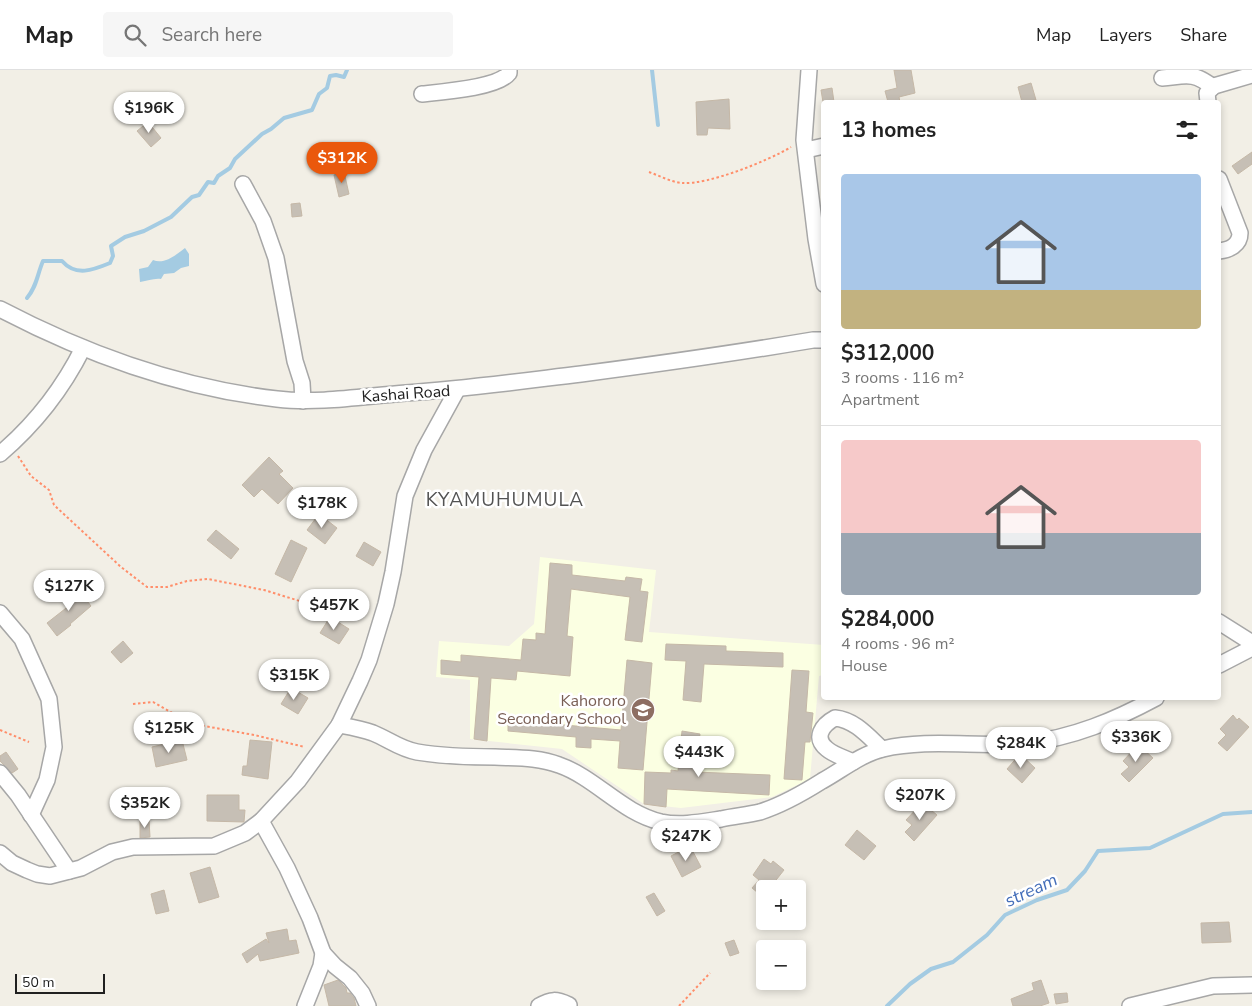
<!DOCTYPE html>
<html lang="en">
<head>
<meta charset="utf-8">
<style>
	:root { --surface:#fff; --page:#f6f6f6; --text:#222; --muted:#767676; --line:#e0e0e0; --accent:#ea580c }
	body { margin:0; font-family:"Nunito Sans",sans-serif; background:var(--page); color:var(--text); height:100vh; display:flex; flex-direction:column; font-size:19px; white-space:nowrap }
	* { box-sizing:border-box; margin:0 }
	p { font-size:16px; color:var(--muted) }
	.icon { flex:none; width:28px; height:28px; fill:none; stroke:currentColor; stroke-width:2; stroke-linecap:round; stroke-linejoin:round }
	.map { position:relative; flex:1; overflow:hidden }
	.side { position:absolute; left:821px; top:30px; width:400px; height:600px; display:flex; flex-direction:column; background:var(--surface); border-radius:5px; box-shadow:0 2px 8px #0003 }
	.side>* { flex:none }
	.tools { position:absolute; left:756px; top:810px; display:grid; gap:10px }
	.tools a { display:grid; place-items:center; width:50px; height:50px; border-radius:5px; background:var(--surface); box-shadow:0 2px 8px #0003; font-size:25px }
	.scale { position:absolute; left:15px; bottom:12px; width:90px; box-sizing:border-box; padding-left:5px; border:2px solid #202020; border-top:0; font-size:14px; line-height:18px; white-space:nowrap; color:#202020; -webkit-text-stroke:4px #fff; paint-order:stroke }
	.price { position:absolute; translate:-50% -42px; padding:0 11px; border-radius:18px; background:#fff; color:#222; font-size:16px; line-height:32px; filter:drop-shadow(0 1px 2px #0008) }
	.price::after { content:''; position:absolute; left:50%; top:30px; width:15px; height:11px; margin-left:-8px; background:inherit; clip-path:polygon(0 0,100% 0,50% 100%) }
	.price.on { background:var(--accent); color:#fff }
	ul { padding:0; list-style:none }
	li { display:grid; align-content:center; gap:10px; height:265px; padding:0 20px }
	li+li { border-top:1px solid var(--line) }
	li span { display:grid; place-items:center; height:155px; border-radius:5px; color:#555 }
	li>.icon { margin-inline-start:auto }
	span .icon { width:90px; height:90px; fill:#fffc; stroke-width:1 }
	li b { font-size:21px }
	h2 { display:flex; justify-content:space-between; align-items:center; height:60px; padding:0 20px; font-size:21px }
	header { display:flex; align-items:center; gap:30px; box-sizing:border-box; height:70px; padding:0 25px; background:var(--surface); border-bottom:1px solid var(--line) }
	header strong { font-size:24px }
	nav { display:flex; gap:28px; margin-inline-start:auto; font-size:18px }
	.search { width:350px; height:45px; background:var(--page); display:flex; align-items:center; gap:12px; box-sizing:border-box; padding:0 18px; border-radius:5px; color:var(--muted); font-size:19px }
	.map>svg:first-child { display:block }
</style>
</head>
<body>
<header>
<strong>Map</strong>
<div class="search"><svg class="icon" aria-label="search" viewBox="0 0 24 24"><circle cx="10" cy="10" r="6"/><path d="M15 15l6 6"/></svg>Search here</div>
<nav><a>Map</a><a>Layers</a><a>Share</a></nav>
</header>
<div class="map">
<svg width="1252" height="936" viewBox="0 0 1252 936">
	<rect width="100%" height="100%" fill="#f2efe6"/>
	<path fill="#fbffe2" d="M540,487L656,500L649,562L824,575V605L819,606L810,709L772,727L681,738L644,734L562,679L470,669V610L436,607L439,571L509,576L534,554Z"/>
	<path fill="#a4cbe2" d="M185,178L189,184V196L181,198L174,203L164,204L161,209C154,208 148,211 140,212L139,199L148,197L153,190C164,195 176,185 185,178Z"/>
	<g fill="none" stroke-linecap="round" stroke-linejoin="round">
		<g stroke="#a4cbe2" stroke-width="4">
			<path d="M652,0L658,55"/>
			<path d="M27,228C37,216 37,205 43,191H62C76,207 93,200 110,193L113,186L111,176L125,167L144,161L171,147L192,127L199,125L208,112L214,113L218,106L230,98L235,89L262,64L271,59L284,48L312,40L319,24L327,18L330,6L336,5L344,7L347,0"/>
			<path d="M887,936L910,914L931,899L953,892L987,865L1005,845L1037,830L1067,820L1085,801L1098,781L1150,778L1223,744L1252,742"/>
		</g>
	</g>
	<g fill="#c6bfb5" stroke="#c5b8a7">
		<path d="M894,0H911L915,23L899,27L900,32H888L885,21L897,18Z"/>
		<path d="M1031,13L1036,30L1022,32L1018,17Z"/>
		<path d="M832,18L834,32H823L821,20Z"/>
		<path d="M729,29L730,59L708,58L707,65H697L696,32Z"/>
		<path d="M148,52L161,68L151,77L137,61Z"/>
		<path d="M1252,82V94L1238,104L1232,96Z"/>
		<path d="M344,102L349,124L339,127L334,105Z"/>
		<path d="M300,133L302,146L292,147L291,134Z"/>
		<path d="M269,387L283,401L279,404L293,418L278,434L262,419L254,427L242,415Z"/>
		<path d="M319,444L337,458L325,474L307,460Z"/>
		<path d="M216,460L239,479L231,489L207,470Z"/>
		<path d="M291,470L307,478L291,512L275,504Z"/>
		<path d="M364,472L381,482L373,496L356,486Z"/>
		<path d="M550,493L572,495V505L625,511L626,507L642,509L640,521L648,522L642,572L625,570L630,527L571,519L567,566L573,567L570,606L517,601L516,610L491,608L487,671L474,669L479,607L441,604V590L461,592V585L521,590L523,569L536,570V563L545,564Z"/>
		<path d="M72,516L82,529L84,527L91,536L70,554L71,555L57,566L47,553L70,535L62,525Z"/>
		<path d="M330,547L349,559L339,574L320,563Z"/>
		<path d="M123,571L133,583L121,593L111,582Z"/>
		<path d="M666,574L726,576V581L783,583V597L704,594L701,632L683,630L686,591L665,590Z"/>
		<path d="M627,590L652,593L643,700L618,698L620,671L591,669V678L576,677V667L508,661V650L621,660Z"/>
		<path d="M792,600L809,601L806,642L813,643L810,672H805L802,710L784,709Z"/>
		<path d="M291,618L308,628L298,644L281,634Z"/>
		<path d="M1233,645L1237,650L1239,648L1249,657L1227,681L1218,673L1226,665L1220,659Z"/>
		<path d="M682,661L700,664L695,702L770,705L769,725L667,719L666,737L644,734L645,702L671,703V700L678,701Z"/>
		<path d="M182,670L187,690L156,697L152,677Z"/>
		<path d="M250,670L272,672L268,709L242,705L243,696H247Z"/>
		<path d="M1136,677L1140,681L1143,679L1153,688L1129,712L1121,704L1129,697L1123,691Z"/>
		<path d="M6,682L18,699L12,703L0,691V686Z"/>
		<path d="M1020,684L1035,698L1022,713L1007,699Z"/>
		<path d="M207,725H239V740H245L244,752L207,751Z"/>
		<path d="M920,735L924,738L926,736L937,745L914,771L905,762L912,755L906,750Z"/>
		<path d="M140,750H149L150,767L140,768Z"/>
		<path d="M857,760L876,776L864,790L845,775Z"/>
		<path d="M690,776L701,797L682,807L671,786Z"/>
		<path d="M764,789L771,794L773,791L784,800L769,819H765V824L763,827L752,818L759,810L753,805Z"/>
		<path d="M210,797L219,827L199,833L190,803Z"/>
		<path d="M164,820L169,841L156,844L151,824Z"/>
		<path d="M654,823L665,841L657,846L646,827Z"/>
		<path d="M1229,852L1231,872L1202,873L1201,853Z"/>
		<path d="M287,859L289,871L296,870L299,883L260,891L258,884L247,893L242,884L266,869L269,873L266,863Z"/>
		<path d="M734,870L739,883L730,886L725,873Z"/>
		<path d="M338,910L346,918L347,923H350L354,928L356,936H329L324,915Z"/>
		<path d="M1041,910L1049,933L1040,936H1013L1011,929L1034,920L1032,913Z"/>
		<path d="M1067,923L1068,932L1056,934L1054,924Z"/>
	</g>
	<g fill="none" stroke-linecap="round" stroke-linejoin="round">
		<g stroke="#a7a7a7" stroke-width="18">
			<g id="minor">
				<path d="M809,0L804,70L816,169L824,214"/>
				<path d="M1162,8C1186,6 1192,1 1213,17"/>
				<path d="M422,24C441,22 498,18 509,3V0"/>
				<path d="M1208,32L1207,23L1214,16L1252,5"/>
				<path d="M806,80L824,76"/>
				<path d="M1219,109L1240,163C1240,175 1229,180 1219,181"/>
				<path d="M243,114L263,151L276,188L295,291L302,313L303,331"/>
				<path d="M0,239C86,284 180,318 277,329C318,334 365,326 406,323C465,319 523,311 581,304C658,294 736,283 813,270H824"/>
				<path d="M0,384C34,355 63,318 83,278"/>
				<path d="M0,543L22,569L49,629L54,677L47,710L31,745"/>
				<path d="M1219,552L1252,573"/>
				<path d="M1219,595L1252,578"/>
				<path d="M339,655C350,657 362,659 373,663C388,669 400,679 417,682C442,686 469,687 495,687C516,688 538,687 559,695C596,708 622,743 661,752C681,756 701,752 721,749C734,746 748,745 760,742C782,735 803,723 822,711C842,700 861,684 883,679C930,668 979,678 1026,673C1073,668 1115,650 1156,628"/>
				<path d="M853,692C845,688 834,685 827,679C813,668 822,655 835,648C855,650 868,666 882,679"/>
				<path d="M0,703L18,725L69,801"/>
				<path d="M261,751L287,798L310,848L323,883L335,896L350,908L362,923L368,936"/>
				<path d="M0,783L12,793L27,800L37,804L50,806L81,798L112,782L133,777L214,776L245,763L261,751L298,711L339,655L360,611L369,590L386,534L393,502L405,426L424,380L457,320"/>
				<path d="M305,936L321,896L323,883"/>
				<path d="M539,936C551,929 556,929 569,935"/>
				<path d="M1130,936L1213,916L1252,915"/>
			</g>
		</g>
		<g stroke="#ff8e6a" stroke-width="2" stroke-dasharray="2.5 2.5" stroke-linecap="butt">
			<path d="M649,102C660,106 671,112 682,113C708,115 768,91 791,77"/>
			<path d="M18,386L31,406L49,420L54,435L121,497L147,517H167L187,511L208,509L264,520L303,532L341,540L370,537"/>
			<path d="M133,634L153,632L174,644L199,655L254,665L305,677"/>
			<path d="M0,660L29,672"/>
			<path d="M679,936L710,903"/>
		</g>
		<use href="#minor" stroke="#fff" stroke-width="15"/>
	</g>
	<defs>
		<g id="school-disc" transform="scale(1.25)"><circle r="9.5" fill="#8d6e63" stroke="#fff"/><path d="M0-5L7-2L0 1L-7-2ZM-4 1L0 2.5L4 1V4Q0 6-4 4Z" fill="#fff"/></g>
	</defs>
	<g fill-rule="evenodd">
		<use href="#school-disc" x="643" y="640"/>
	</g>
	<g text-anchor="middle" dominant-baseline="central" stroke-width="5" stroke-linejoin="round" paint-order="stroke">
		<g font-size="16" fill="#202020" stroke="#fff">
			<text transform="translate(406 324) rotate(-4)">Kashai Road</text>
		</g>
		<g font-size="16" fill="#785e54" stroke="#fff" text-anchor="end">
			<text x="626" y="631">Kahororo<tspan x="626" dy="18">Secondary School</tspan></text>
		</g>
		<g font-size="18" font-style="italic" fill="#446eb9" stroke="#fff">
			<text transform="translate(1031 820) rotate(-25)">stream</text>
		</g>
		<g font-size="19" letter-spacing="1" fill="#535353" stroke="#fff">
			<text x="505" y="430">KYAMUHUMULA</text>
		</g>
	</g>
</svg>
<div class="tools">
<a>+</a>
<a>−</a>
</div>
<div class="scale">50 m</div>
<b class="price" style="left:149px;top:64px">$196K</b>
<b class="price on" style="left:342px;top:114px">$312K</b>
<b class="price" style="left:322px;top:459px">$178K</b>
<b class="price" style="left:69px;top:542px">$127K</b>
<b class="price" style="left:334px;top:561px">$457K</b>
<b class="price" style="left:294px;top:631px">$315K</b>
<b class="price" style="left:169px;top:684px">$125K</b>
<b class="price" style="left:1136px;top:693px">$336K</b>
<b class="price" style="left:1021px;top:699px">$284K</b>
<b class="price" style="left:699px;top:708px">$443K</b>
<b class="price" style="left:920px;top:751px">$207K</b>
<b class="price" style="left:145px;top:759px">$352K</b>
<b class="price" style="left:686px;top:792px">$247K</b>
<section class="side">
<h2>13 homes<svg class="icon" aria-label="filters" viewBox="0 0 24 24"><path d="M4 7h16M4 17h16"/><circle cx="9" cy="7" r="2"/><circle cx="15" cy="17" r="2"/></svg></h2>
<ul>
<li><span style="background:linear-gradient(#a9c7e8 75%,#c2b280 0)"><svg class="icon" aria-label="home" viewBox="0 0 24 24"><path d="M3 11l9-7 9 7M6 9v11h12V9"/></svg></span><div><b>$312,000</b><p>3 rooms · 116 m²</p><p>Apartment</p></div></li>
<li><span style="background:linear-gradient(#f6c9c9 60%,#9aa5b1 0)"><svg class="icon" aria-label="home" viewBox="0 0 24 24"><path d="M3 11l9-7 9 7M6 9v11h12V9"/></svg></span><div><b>$284,000</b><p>4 rooms · 96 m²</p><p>House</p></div></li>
</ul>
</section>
</div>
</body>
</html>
